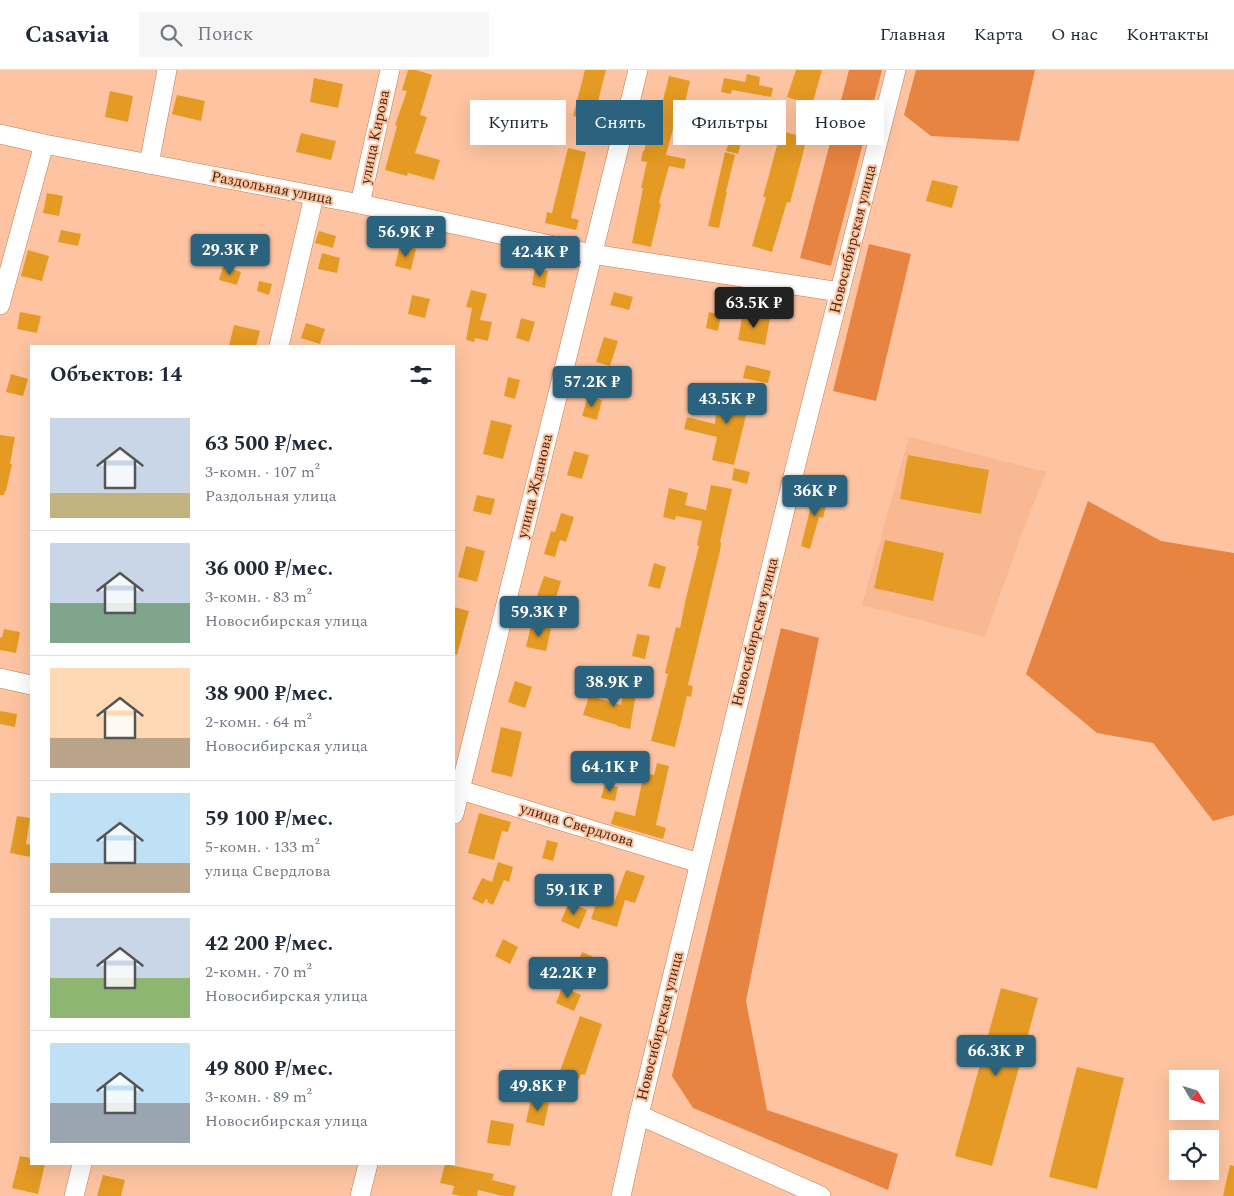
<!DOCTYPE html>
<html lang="ru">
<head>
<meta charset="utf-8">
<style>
	:root { --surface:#fff; --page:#f6f6f7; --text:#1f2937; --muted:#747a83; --line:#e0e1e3; --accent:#2b627d }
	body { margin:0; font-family:Spectral,serif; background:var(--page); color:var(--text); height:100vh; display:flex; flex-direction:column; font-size:19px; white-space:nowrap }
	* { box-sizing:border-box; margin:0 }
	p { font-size:16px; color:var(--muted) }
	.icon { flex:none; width:28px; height:28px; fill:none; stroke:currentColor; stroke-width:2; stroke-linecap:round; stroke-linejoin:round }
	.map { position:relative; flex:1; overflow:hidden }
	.drawer { position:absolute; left:30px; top:275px; width:425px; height:820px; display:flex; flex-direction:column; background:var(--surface); border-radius:0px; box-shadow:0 5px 20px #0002 }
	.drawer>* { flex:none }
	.hud { position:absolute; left:470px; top:30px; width:475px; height:45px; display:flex; gap:10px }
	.needle { width:32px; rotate:128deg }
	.controls { position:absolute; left:1169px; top:1000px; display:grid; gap:10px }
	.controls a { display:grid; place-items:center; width:50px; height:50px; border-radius:0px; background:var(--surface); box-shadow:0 5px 20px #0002; font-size:25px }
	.price { position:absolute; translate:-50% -42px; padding:0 11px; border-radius:5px; background:var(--accent); color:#fff; font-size:16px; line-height:32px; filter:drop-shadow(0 1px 2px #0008) }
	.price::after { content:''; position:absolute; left:50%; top:30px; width:15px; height:11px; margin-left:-8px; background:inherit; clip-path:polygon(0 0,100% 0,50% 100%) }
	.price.selected { background:#222; color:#fff }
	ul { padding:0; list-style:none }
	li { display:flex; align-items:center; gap:15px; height:125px; padding:0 20px }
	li+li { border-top:1px solid var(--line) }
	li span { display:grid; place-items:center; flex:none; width:140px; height:100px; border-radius:0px; color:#555 }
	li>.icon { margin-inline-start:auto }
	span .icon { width:60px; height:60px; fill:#fffc; stroke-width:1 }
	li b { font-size:21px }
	h2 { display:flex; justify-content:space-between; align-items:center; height:60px; padding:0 20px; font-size:21px }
	.chip { padding:0 18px; border-radius:0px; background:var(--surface); box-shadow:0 5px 20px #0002; font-size:18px; line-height:45px }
	.chip.selected { background:var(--accent); color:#fff }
	header { display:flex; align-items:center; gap:30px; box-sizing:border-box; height:70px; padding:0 25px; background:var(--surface); border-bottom:1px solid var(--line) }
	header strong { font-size:24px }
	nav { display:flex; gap:28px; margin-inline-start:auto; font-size:18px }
	.search { width:350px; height:45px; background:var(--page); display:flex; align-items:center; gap:12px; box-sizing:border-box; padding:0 18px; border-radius:0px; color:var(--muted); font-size:19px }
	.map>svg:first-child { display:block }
</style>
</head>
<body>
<header>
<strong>Casavia</strong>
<div class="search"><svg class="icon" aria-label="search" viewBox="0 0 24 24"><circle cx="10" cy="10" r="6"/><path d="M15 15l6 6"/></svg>Поиск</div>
<nav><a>Главная</a><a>Карта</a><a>О нас</a><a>Контакты</a></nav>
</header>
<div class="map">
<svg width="1234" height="1126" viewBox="0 0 1234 1126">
	<rect width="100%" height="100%" fill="#fec4a1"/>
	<path fill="#f7b892" d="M909,367L1046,402L1021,466L985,567L862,535Z"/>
	<g fill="#e78441">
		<path d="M849,0H882L831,196L800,188Z"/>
		<path d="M916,0H1035L1019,71L931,66L904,45Z"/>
		<path d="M869,174L911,184L876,331L833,321Z"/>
		<path d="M1088,431L1161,471L1234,483V745L1213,751L1153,673L1097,663L1026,604Z"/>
		<path d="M781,558L819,568L746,931L767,1040L898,1084L888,1120L693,1038L672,1006Z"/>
	</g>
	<g fill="#e49a23">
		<path d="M408,0H416L432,5L420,45L427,47L415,83L440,90L434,110L408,103L407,106L385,100L397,56L395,55L407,21L402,20Z"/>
		<path d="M585,0H606L593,51L573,46Z"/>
		<path d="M796,0H822L812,35L787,27Z"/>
		<path d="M747,4L760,7L759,15L773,18L771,27L732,20L731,24L721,22L724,8L745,12Z"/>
		<path d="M669,6L690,11L683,41L678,40L666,85L686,89L684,99L669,96L659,133L661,134L651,177L632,173L643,118H641L647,92L641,91L643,81H644L655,41L660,43Z"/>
		<path d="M314,8L343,14L338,38L310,32Z"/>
		<path d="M110,21L133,26L128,52L105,47Z"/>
		<path d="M177,25L205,31L201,51L172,44Z"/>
		<path d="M706,36L726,41L723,53L703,49Z"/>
		<path d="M734,56L745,59L738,84L726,81Z"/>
		<path d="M781,61L807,68L790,133L787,132L772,182L752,176L766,127H763Z"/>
		<path d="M301,63L336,71L331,90L296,82Z"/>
		<path d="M568,78L586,82L571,148L579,150L576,160L545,153L547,142L552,143Z"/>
		<path d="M725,82L735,85L726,122H727L719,158L708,156Z"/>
		<path d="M932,110L958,116L952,138L926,131Z"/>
		<path d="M47,123L63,126L59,146L43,143Z"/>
		<path d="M61,160L81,164L78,176L58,172Z"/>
		<path d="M319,161L336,166L333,178L315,173Z"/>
		<path d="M400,175L416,179L411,200L395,196Z"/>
		<path d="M28,180L49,186L42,211L21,206Z"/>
		<path d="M322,183L340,188L337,203L318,199Z"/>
		<path d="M223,196L241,202L237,215L219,210Z"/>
		<path d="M535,198L548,201L545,218L532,215Z"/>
		<path d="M259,211L272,214L269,225L257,221Z"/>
		<path d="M471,220L487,224L480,250L492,252L488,271L475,268L474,272L466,270L472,238L466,237Z"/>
		<path d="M614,222L633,227L629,240L610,235Z"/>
		<path d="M412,225L430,229L425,248L408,244Z"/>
		<path d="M20,242L41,246L37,263L17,259Z"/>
		<path d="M709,242L721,245L718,261L706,258Z"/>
		<path d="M743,243L770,248L765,275L738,270Z"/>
		<path d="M521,248L535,252L529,272L516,268Z"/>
		<path d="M306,253L325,259L320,274L301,268Z"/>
		<path d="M234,255L260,261L256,276H229Z"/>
		<path d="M604,267L618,271L610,296L596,292Z"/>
		<path d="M746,295L771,301L768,313L743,308Z"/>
		<path d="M11,304L28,309L23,326L6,322Z"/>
		<path d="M508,307L520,310L515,329L504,326Z"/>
		<path d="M718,325L766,330L765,343L747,341L734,395L712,390L717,367L684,359L687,347L715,354Z"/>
		<path d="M588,326L602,330L597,350L582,346Z"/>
		<path d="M491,350L512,355L503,389L483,384Z"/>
		<path d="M0,365L15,367L10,394H12L6,421H5L4,425H0Z"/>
		<path d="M574,381L589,385L582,409L567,405Z"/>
		<path d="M908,385L989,400L981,444L900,429Z"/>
		<path d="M734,398L750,402L747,414L732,410Z"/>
		<path d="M711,415L732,419L720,472L721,473L720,481L688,615L693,616L691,627L687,626L675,677L651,671L668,604L665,603L676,557L680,558L686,528L699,476L697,475L702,451L676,446L675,450L663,447L669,418L688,423L685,435L706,440Z"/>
		<path d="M815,420L829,423L823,448L819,447L810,479L801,476Z"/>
		<path d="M477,425L495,429L491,445L473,441Z"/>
		<path d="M561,443L574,447L566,472L560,470L555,487L544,484L551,461L555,462Z"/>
		<path d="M885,470L944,483L933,531L874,518Z"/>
		<path d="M466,476L485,481L477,512L458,507Z"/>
		<path d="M654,493L666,497L660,519L648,516Z"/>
		<path d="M544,506L561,511L555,531L537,526Z"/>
		<path d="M454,537L469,541L457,585L454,584Z"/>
		<path d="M531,555L551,559L546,581L526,577Z"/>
		<path d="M4,559L20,562L16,583L0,580V567L2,568Z"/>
		<path d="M637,564L650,566L645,589L632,586Z"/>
		<path d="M626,610L638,612L630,659L617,656V655L583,645L589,626L621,635Z"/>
		<path d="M515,611L532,617L525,638L508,632Z"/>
		<path d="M0,641L17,644L15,657L0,654Z"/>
		<path d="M501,657L522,662L512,707L491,702Z"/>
		<path d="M657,693L669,696L656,755L666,758L663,769L611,754L615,741L635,746L644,703L654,705Z"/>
		<path d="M605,714L618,717L615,731L601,728Z"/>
		<path d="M479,743L511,752L508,762L502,761L494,790L468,783Z"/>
		<path d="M17,746L30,748L26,774L31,775V787L10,783Z"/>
		<path d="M547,770L558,773L553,791L542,788Z"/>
		<path d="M498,792L513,797L509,812L504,810L493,835L487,832L488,830L486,829L483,834L472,829L482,808L492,812Z"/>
		<path d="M626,800L645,806L635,833L625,830L617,857L591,849L598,828L614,833Z"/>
		<path d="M569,832L587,840L579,859L561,851Z"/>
		<path d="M503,869L518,877L510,894L495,886Z"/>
		<path d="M582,882L598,889L592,905L575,898Z"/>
		<path d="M562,917L581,925L574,941L556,933Z"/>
		<path d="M1001,918L1038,928L992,1096L955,1086Z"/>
		<path d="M580,946L602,954L585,1005L581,1004L578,1010L559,1004Z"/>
		<path d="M1077,997L1124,1008L1097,1119L1049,1107Z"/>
		<path d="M531,1029L549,1033L544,1056L526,1052Z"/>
		<path d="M491,1050L514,1054L510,1076L487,1073Z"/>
		<path d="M20,1086L31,1088V1094H45L38,1124L12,1118Z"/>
		<path d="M445,1094L494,1104L492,1110L516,1116L513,1126H503L478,1120L477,1126H461L452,1124L454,1116L440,1113Z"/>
		<path d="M1230,1095L1234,1096V1126H1223Z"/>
		<path d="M103,1105L125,1110L121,1126H97Z"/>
	</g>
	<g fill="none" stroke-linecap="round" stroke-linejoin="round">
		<g stroke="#bf7c52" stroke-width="20">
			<g id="minor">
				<path d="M0,64L44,74L360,134L592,184L840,222"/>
				<path d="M149,94L167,0"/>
				<path d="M360,134L390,0"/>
				<path d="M0,235L44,74"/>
				<path d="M279,276L314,126"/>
				<path d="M0,608L31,615"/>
				<path d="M454,718L699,793"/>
				<path d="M454,744L638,0"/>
				<path d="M639,1045L821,1126"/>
				<path d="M74,1126L82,1094"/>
				<path d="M360,1126L368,1094"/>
				<path d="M621,1126L639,1045L797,390L896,0"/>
			</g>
		</g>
		<use href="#minor" stroke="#fff" stroke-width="19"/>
	</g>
	<g text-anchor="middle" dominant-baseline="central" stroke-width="4" stroke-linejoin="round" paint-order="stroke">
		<g font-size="15" fill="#442816" stroke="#fec4a1">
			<text transform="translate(375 67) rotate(-78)">улица Кирова</text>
			<text transform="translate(272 118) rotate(11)">Раздольная улица</text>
			<text transform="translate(853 169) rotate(-76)">Новосибирская улица</text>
			<text transform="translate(535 416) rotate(-76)">улица Жданова</text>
			<text transform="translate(755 562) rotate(-76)">Новосибирская улица</text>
			<text transform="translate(577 755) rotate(17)">улица Свердлова</text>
			<text transform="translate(660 956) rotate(-76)">Новосибирская улица</text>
		</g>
	</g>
</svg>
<div class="controls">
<a><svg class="needle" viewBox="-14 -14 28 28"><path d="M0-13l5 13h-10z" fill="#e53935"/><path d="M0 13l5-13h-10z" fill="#747a83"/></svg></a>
<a><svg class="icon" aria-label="locate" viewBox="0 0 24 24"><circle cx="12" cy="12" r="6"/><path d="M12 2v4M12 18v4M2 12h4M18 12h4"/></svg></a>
</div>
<b class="price" style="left:406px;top:188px">56.9K ₽</b>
<b class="price" style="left:230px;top:206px">29.3K ₽</b>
<b class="price" style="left:540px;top:208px">42.4K ₽</b>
<b class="price selected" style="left:754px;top:259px">63.5K ₽</b>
<b class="price" style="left:592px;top:338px">57.2K ₽</b>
<b class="price" style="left:727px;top:355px">43.5K ₽</b>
<b class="price" style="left:815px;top:447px">36K ₽</b>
<b class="price" style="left:539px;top:568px">59.3K ₽</b>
<b class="price" style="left:614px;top:638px">38.9K ₽</b>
<b class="price" style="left:610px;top:723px">64.1K ₽</b>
<b class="price" style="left:574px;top:846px">59.1K ₽</b>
<b class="price" style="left:568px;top:929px">42.2K ₽</b>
<b class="price" style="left:996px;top:1007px">66.3K ₽</b>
<b class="price" style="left:538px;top:1042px">49.8K ₽</b>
<div class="hud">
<a class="chip">Купить</a>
<a class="chip selected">Снять</a>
<a class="chip">Фильтры</a>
<a class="chip">Новое</a>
</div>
<section class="drawer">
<h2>Объектов: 14<svg class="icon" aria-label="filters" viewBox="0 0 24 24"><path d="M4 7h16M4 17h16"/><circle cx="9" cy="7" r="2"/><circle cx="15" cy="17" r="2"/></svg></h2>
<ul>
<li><span style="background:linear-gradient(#c9d6e8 75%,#c2b280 0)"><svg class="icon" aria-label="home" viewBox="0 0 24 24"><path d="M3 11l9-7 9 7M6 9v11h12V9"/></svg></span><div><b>63 500 ₽/мес.</b><p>3-комн. · 107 m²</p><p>Раздольная улица</p></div></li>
<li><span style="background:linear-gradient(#c9d6e8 60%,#7fa58c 0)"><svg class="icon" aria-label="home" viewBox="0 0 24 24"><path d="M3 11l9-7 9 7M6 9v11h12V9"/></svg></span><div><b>36 000 ₽/мес.</b><p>3-комн. · 83 m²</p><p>Новосибирская улица</p></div></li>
<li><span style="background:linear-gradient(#ffd9b3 70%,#b9a48a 0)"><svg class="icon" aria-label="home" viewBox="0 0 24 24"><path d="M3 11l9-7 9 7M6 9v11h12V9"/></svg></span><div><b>38 900 ₽/мес.</b><p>2-комн. · 64 m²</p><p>Новосибирская улица</p></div></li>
<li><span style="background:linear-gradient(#bfe0f5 70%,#b9a48a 0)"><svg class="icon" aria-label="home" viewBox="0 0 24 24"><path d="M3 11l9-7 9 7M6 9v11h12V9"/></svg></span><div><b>59 100 ₽/мес.</b><p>5-комн. · 133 m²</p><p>улица Свердлова</p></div></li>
<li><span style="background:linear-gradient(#c9d6e8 60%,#8fb573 0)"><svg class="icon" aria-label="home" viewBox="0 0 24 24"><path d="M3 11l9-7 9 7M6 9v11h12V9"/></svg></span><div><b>42 200 ₽/мес.</b><p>2-комн. · 70 m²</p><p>Новосибирская улица</p></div></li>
<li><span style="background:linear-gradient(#bfe0f5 60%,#9aa5b1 0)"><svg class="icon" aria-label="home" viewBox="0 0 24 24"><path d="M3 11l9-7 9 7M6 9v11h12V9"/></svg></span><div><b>49 800 ₽/мес.</b><p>3-комн. · 89 m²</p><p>Новосибирская улица</p></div></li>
</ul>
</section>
</div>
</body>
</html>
